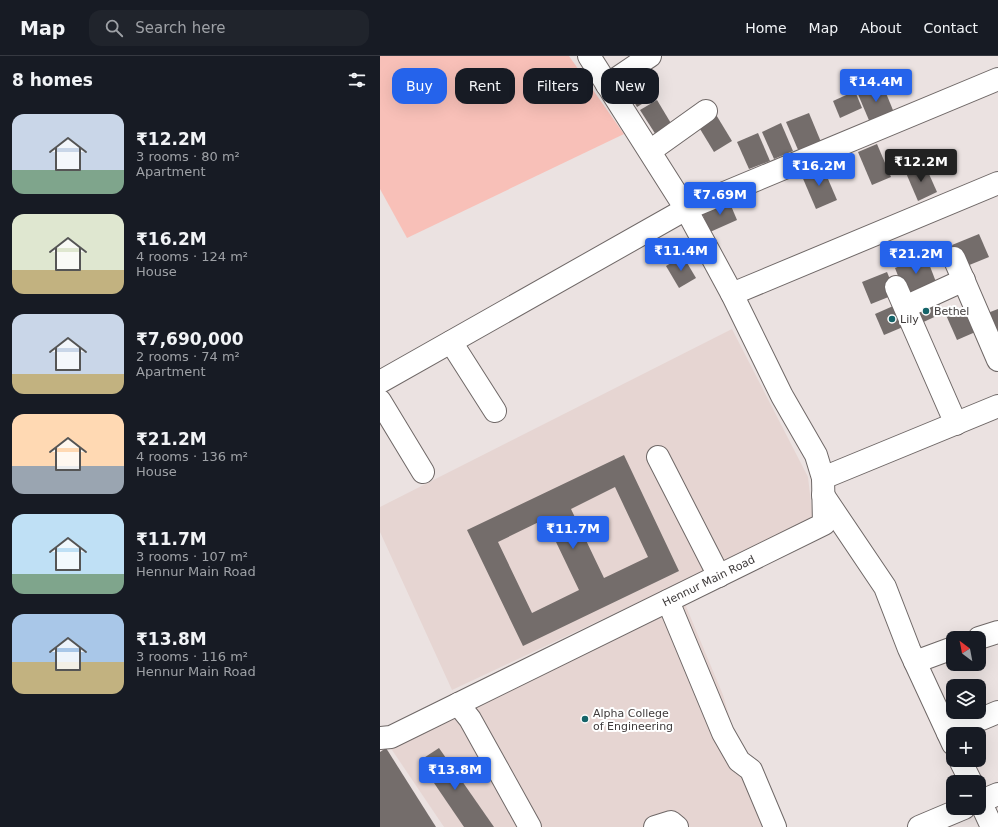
<!DOCTYPE html>
<html lang="en">
<head>
<meta charset="utf-8">
<style>
	:root { --surface:#171b24; --page:#20242c; --text:#f1f3f6; --muted:#9ea1a6; --line:#363941; --accent:#2563eb }
	body { margin:0; font-family:"DejaVu Sans",sans-serif; background:var(--page); color:var(--text); height:100vh; display:flex; flex-direction:column; font-size:15px; white-space:nowrap }
	* { box-sizing:border-box; margin:0 }
	p { font-size:13px; color:var(--muted) }
	.icon { flex:none; width:22px; height:22px; fill:none; stroke:currentColor; stroke-width:2; stroke-linecap:round; stroke-linejoin:round }
	.map { position:relative; flex:1; overflow:hidden }
	.side { display:flex; flex-direction:column; background:var(--surface); width:380px }
	.side>* { flex:none }
	.top-card { position:absolute; left:12px; top:12px; width:380px; height:36px; display:flex; gap:8px }
	.needle { width:26px; rotate:328deg }
	.buttons { position:absolute; left:566px; top:575px; display:grid; gap:8px }
	.buttons a { display:grid; place-items:center; width:40px; height:40px; border-radius:8px; background:var(--surface); box-shadow:0 4px 16px #0002; font-size:20px }
	.price { position:absolute; translate:-50% -34px; padding:0 9px; border-radius:4px; background:var(--accent); color:#fff; font-size:13px; line-height:26px; filter:drop-shadow(0 1px 2px #0008) }
	.price::after { content:''; position:absolute; left:50%; top:24px; width:12px; height:9px; margin-left:-6px; background:inherit; clip-path:polygon(0 0,100% 0,50% 100%) }
	.price.current { background:#222; color:#fff }
	ul { padding:0; list-style:none }
	li { display:flex; align-items:center; gap:12px; height:100px; padding:0 12px }
	li span { display:grid; place-items:center; flex:none; width:112px; height:80px; border-radius:12px; color:#555 }
	li>.icon { margin-inline-start:auto }
	span .icon { width:48px; height:48px; fill:#fffc; stroke-width:1 }
	li b { font-size:17px }
	h2 { display:flex; justify-content:space-between; align-items:center; height:48px; padding:0 12px; font-size:17px }
	.tag { padding:0 14px; border-radius:12px; background:var(--surface); box-shadow:0 4px 16px #0002; font-size:14px; line-height:36px }
	.tag.current { background:var(--accent); color:#fff }
	header { display:flex; align-items:center; gap:24px; box-sizing:border-box; height:56px; padding:0 20px; background:var(--surface); border-bottom:1px solid var(--line) }
	header strong { font-size:19px }
	nav { display:flex; gap:22px; margin-inline-start:auto; font-size:14px }
	.search { width:280px; height:36px; background:var(--page); display:flex; align-items:center; gap:10px; box-sizing:border-box; padding:0 14px; border-radius:12px; color:var(--muted); font-size:15px }
	main { display:flex; flex:1; min-height:0 }
	.map>svg:first-child { display:block }
</style>
</head>
<body>
<header>
<strong>Map</strong>
<div class="search"><svg class="icon" aria-label="search" viewBox="0 0 24 24"><circle cx="10" cy="10" r="6"/><path d="M15 15l6 6"/></svg>Search here</div>
<nav><a>Home</a><a>Map</a><a>About</a><a>Contact</a></nav>
</header>
<main>
<section class="side">
<h2>8 homes<svg class="icon" aria-label="filters" viewBox="0 0 24 24"><path d="M4 7h16M4 17h16"/><circle cx="9" cy="7" r="2"/><circle cx="15" cy="17" r="2"/></svg></h2>
<ul>
<li><span style="background:linear-gradient(#c9d6e8 70%,#7fa58c 0)"><svg class="icon" aria-label="home" viewBox="0 0 24 24"><path d="M3 11l9-7 9 7M6 9v11h12V9"/></svg></span><div><b>₹12.2M</b><p>3 rooms · 80 m²</p><p>Apartment</p></div></li>
<li><span style="background:linear-gradient(#dfe7d0 70%,#c2b280 0)"><svg class="icon" aria-label="home" viewBox="0 0 24 24"><path d="M3 11l9-7 9 7M6 9v11h12V9"/></svg></span><div><b>₹16.2M</b><p>4 rooms · 124 m²</p><p>House</p></div></li>
<li><span style="background:linear-gradient(#c9d6e8 75%,#c2b280 0)"><svg class="icon" aria-label="home" viewBox="0 0 24 24"><path d="M3 11l9-7 9 7M6 9v11h12V9"/></svg></span><div><b>₹7,690,000</b><p>2 rooms · 74 m²</p><p>Apartment</p></div></li>
<li><span style="background:linear-gradient(#ffd9b3 65%,#9aa5b1 0)"><svg class="icon" aria-label="home" viewBox="0 0 24 24"><path d="M3 11l9-7 9 7M6 9v11h12V9"/></svg></span><div><b>₹21.2M</b><p>4 rooms · 136 m²</p><p>House</p></div></li>
<li><span style="background:linear-gradient(#bfe0f5 75%,#7fa58c 0)"><svg class="icon" aria-label="home" viewBox="0 0 24 24"><path d="M3 11l9-7 9 7M6 9v11h12V9"/></svg></span><div><b>₹11.7M</b><p>3 rooms · 107 m²</p><p>Hennur Main Road</p></div></li>
<li><span style="background:linear-gradient(#a9c7e8 60%,#c2b280 0)"><svg class="icon" aria-label="home" viewBox="0 0 24 24"><path d="M3 11l9-7 9 7M6 9v11h12V9"/></svg></span><div><b>₹13.8M</b><p>3 rooms · 116 m²</p><p>Hennur Main Road</p></div></li>
</ul>
</section>
<div class="map">
<svg width="618" height="771" viewBox="0 0 618 771">
	<rect width="100%" height="100%" fill="#ebe2e1"/>
	<g fill="#e6d5d2">
		<path d="M352,273L428,421L433,464L72,634L0,476V451Z"/>
		<path d="M305,548L343,639L382,771H64L8,688Z"/>
	</g>
	<path fill="#f8c0b8" d="M0,0H189L244,78L27,182L0,133Z"/>
	<g fill="#746d6b" fill-rule="evenodd">
		<path d="M262,18L275,40L257,51L244,29Z"/>
		<path d="M501,25L515,59L491,69L477,36Z"/>
		<path d="M475,35L482,52L460,62L453,45Z"/>
		<path d="M277,44L292,69L276,79L260,54Z"/>
		<path d="M335,57L352,85L334,96L317,68Z"/>
		<path d="M429,57L441,86L419,96L406,66Z"/>
		<path d="M401,67L413,95L394,103L382,76Z"/>
		<path d="M378,77L390,105L369,113L357,86Z"/>
		<path d="M497,88L511,121L492,129L478,96Z"/>
		<path d="M442,109L457,144L436,153L421,118Z"/>
		<path d="M545,109L557,136L538,145L526,117Z"/>
		<path d="M349,145L357,164L330,176L322,157Z"/>
		<path d="M599,178L609,201L582,212L572,189Z"/>
		<path d="M303,200L316,222L299,232L286,210Z"/>
		<path d="M546,200L556,226L525,238L515,212Z"/>
		<path d="M507,216L516,238L491,248L482,226Z"/>
		<path d="M556,240L563,257L537,269L529,252Z"/>
		<path d="M520,247L530,268L504,279L495,258Z"/>
		<path d="M590,249L600,274L577,284L566,259Z"/>
		<path d="M618,253V279L605,258Z"/>
		<path d="M244,399L299,515L143,590L87,474ZM235,431L268,501L224,522L191,453ZM165,463L199,534L152,557L118,486Z"/>
		<path d="M6,692L56,771H0V696Z"/>
		<path d="M59,692L114,771H84L39,705Z"/>
	</g>
	<g fill="none" stroke-linecap="round" stroke-linejoin="round">
		<g stroke="#6f6867" stroke-width="24">
			<g id="minor">
				<path d="M209,0L306,153L352,238L402,340L436,399L443,422"/>
				<path d="M227,29L270,0"/>
				<path d="M270,95L326,55"/>
				<path d="M574,202L618,304"/>
				<path d="M516,231L576,368"/>
				<path d="M352,238L618,127"/>
				<path d="M525,251L584,224"/>
				<path d="M71,286L115,355"/>
				<path d="M0,326L306,153L618,23"/>
				<path d="M0,345L43,416"/>
				<path d="M278,401L339,520"/>
				<path d="M443,439L505,531L529,593L573,688"/>
				<path d="M288,545L343,677L359,705L371,714L395,771"/>
				<path d="M599,582L618,576"/>
				<path d="M535,606L573,592"/>
				<path d="M78,648L90,663L150,771"/>
				<path d="M568,677L618,656"/>
				<path d="M580,704L591,726"/>
				<path d="M599,743L612,771"/>
				<path d="M599,746L618,738"/>
				<path d="M275,771L291,766L297,771"/>
				<path d="M539,771L584,752"/>
			</g>
		</g>
		<g stroke="#6f6867" stroke-width="24">
			<g id="major">
				<path id="s1" d="M0,682L11,681L444,468L443,422L618,350"/>
			</g>
		</g>
		<use href="#minor" stroke="#fff" stroke-width="22"/>
		<use href="#major" stroke="#fff" stroke-width="22"/>
	</g>
	<g fill="#156469" stroke="#fff" stroke-width="1.5">
		<circle cx="546" cy="255" r="4"/>
		<circle cx="512" cy="263" r="4"/>
		<circle cx="205" cy="663" r="4"/>
	</g>
	<g text-anchor="middle" dominant-baseline="central" stroke-width="4" stroke-linejoin="round" paint-order="stroke">
		<g font-size="11" fill="#3f3b3b" stroke="#fff" text-anchor="start">
			<text x="554" y="255">Bethel</text>
			<text x="520" y="263">Lily</text>
			<text x="213" y="657">Alpha College<tspan x="213" dy="13">of Engineering</tspan></text>
		</g>
		<g font-size="11" fill="#3f3b3b" stroke="#fff">
			<text stroke="none"><textPath href="#s1" startOffset="365">Hennur Main Road</textPath></text>
		</g>
	</g>
</svg>
<div class="buttons">
<a><svg class="needle" viewBox="-14 -14 28 28"><path d="M0-13l5 13h-10z" fill="#e53935"/><path d="M0 13l5-13h-10z" fill="#9ea1a6"/></svg></a>
<a><svg class="icon" aria-label="layers" viewBox="0 0 24 24"><path d="M12 4l9 5-9 5-9-5zM3 14l9 5 9-5"/></svg></a>
<a>+</a>
<a>−</a>
</div>
<b class="price" style="left:496px;top:47px">₹14.4M</b>
<b class="price current" style="left:541px;top:127px">₹12.2M</b>
<b class="price" style="left:439px;top:131px">₹16.2M</b>
<b class="price" style="left:340px;top:160px">₹7.69M</b>
<b class="price" style="left:301px;top:216px">₹11.4M</b>
<b class="price" style="left:536px;top:219px">₹21.2M</b>
<b class="price" style="left:193px;top:494px">₹11.7M</b>
<b class="price" style="left:75px;top:735px">₹13.8M</b>
<div class="top-card">
<a class="tag current">Buy</a>
<a class="tag">Rent</a>
<a class="tag">Filters</a>
<a class="tag">New</a>
</div>
</div>
</main>
</body>
</html>
